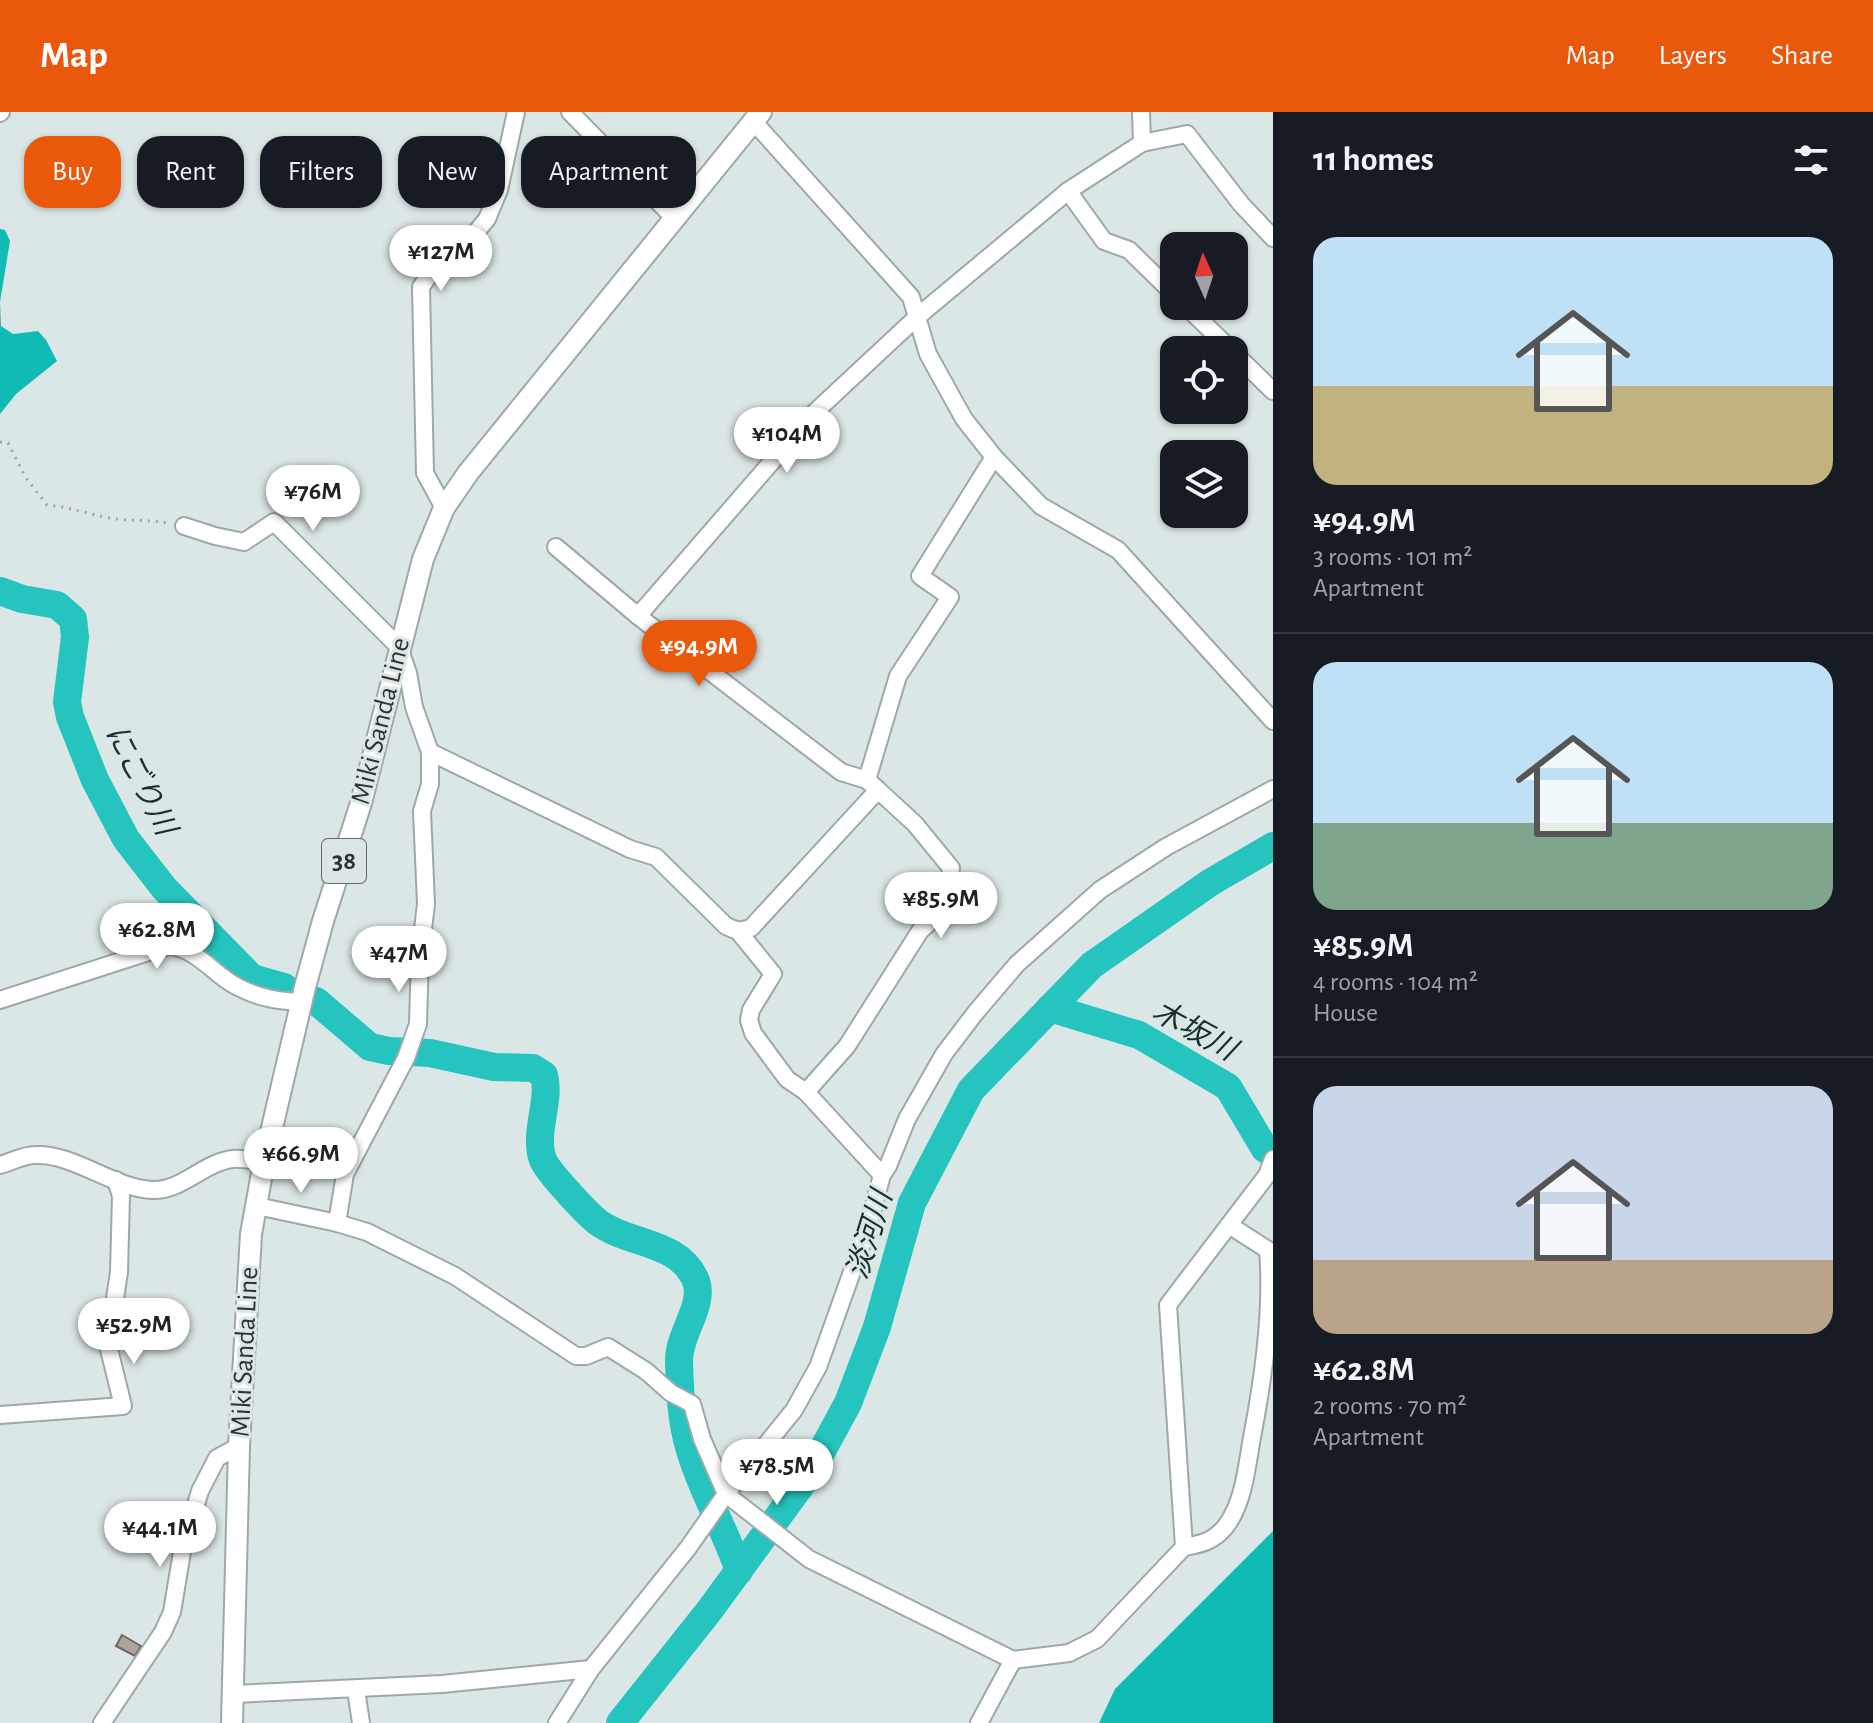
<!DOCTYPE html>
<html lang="en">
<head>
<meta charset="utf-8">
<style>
	:root { --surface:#171b24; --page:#20242c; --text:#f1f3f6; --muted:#9ea1a6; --line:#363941; --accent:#ea580c }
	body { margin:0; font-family:"Alegreya Sans","Noto Sans JP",sans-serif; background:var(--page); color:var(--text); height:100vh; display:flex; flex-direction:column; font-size:30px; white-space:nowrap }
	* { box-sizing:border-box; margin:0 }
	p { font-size:26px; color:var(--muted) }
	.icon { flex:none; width:44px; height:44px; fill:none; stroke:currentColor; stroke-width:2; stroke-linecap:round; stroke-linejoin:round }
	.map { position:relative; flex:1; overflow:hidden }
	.drawer { display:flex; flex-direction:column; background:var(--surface); width:600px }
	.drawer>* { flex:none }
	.guide { position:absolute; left:24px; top:24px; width:760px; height:72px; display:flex; gap:16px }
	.needle { width:52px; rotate:357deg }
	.buttons { position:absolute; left:1160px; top:120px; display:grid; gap:16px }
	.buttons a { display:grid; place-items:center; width:88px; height:88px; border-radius:16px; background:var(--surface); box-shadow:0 2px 6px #0004; font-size:40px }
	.price { position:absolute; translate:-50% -68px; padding:0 18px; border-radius:28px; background:#fff; color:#222; font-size:26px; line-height:52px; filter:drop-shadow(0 2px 4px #0008) }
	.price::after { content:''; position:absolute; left:50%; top:48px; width:24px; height:18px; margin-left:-12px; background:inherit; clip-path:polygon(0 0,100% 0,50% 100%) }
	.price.on { background:var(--accent); color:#fff }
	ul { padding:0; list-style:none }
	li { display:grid; align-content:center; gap:16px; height:424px; padding:0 40px }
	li+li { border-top:2px solid var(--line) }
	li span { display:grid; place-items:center; height:248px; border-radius:24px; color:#555 }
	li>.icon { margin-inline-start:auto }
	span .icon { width:144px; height:144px; fill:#fffc; stroke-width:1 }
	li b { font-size:34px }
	h2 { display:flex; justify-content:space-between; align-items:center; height:96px; padding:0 40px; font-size:34px }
	.tag { padding:0 28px; border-radius:24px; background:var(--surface); box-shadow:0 2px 6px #0004; font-size:28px; line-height:72px }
	.tag.on { background:var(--accent); color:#fff }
	header { display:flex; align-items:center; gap:48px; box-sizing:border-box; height:112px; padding:0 40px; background:var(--accent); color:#fff }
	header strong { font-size:38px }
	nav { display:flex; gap:44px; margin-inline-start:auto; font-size:28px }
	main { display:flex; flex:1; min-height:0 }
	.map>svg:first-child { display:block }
</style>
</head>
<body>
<header>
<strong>Map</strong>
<nav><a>Map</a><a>Layers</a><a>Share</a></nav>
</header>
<main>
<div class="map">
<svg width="1273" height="1611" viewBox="0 0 1273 1611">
	<rect width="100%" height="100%" fill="#dbe7e6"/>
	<g fill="#10bbb6">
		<path d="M0,117L5,118L10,129L0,190L1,214L13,222L38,219L46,228L57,249L16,282L0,302Z"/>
		<path d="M1273,1419V1611H1099L1115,1577Z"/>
	</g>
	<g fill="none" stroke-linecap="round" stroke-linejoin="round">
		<g stroke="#26c4be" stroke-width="28">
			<path d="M0,479L22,487L57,493L73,507L75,525L67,590L70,605L95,668L126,727L164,776L252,866L284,875"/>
			<path d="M316,889L370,935L389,939L430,941L494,955L533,956L544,963C551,990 533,1021 543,1048C548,1060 588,1103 599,1111C630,1133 680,1129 696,1169C705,1194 678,1222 679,1250C680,1279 681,1308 689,1335C701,1378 725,1417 739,1459"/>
			<path d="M1050,896L1139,923L1228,975L1265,1037L1273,1042"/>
			<path d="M620,1611L709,1499L810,1361L848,1291L877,1215L912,1091L971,978L1092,853L1211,770L1273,734"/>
		</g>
	</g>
	<path fill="#aca49d" stroke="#6f6862" stroke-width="2" d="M122,1523L141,1534L135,1544L116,1534Z"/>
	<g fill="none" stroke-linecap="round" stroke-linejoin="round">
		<g stroke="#9da9a8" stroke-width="20">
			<g id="minor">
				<path d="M570,0L675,107"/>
				<path d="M1141,0L1142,31"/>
				<path d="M0,1L1,0"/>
				<path d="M754,10L911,185L928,242L964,307L994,345L1041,394L1118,438L1273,609"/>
				<path d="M1068,79L1104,129L1129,138L1174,182"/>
				<path d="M1186,194L1231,238"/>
				<path d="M1234,241L1273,279"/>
				<path d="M444,396L425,361L421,175L440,148L472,125L487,107L499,78L516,0"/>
				<path d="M184,414L215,424L244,430L274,410L399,535L408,561L414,595L430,640V672L422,699L426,792L420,842L418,912L406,946L345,1062L337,1111"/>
				<path d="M556,435L638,504L841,660L867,668"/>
				<path d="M638,504L815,300L917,205L1068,79L1142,31L1187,22L1241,92L1273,126"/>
				<path d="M430,640L630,737L656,745L726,814L738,819L751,816L878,678L867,668L898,564L950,485L920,464L994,345"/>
				<path d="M738,819L773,862L751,898L749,908L753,921L787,967L806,980L882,1063"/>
				<path d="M0,888L167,834C197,835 213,863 238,875C259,886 278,889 301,890"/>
				<path d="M806,980L847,934L920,819C940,802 950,782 951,756L915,712L878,678"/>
				<path d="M0,1053C11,1050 24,1043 35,1043C74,1041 114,1077 153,1078C182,1079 204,1050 233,1047C243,1046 254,1049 264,1050"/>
				<path d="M257,1094L337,1111L367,1120L455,1164L576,1244H586L608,1235L646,1259L671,1281L692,1292L702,1327L726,1382L809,1447L1013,1548L979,1611"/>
				<path d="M0,1303L123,1294L108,1233L119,1160L121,1084L116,1068"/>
				<path d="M1184,1435C1202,1432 1214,1429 1226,1414C1245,1389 1247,1350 1253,1320C1264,1262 1273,1196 1268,1138L1229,1113"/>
				<path d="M1013,1548L1069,1541L1097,1527L1184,1435L1168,1193L1267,1063L1273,1047"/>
				<path d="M356,1578L361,1611"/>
				<path d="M233,1582L442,1572L591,1557"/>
				<path d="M102,1611L163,1520L172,1500L182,1440L200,1379L217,1346L239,1334"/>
				<path d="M557,1611L591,1557L688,1436L726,1382L794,1298L818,1255L868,1115L882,1063L888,1054L907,1007L944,942L976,900L1017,852L1100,778L1166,735L1273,677"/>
			</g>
		</g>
		<g stroke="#9da9a8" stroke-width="24">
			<path id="major" d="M232,1611L239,1334L251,1122L264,1050L305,875L323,809L361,691L423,447L444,396L468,361L761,0"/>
		</g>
		<path stroke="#9ca5a5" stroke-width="3" stroke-dasharray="2 6" stroke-linecap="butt" d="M0,330L8,331L26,366L47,393C71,395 93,404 117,407C134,409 150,408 168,411"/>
		<use href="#minor" stroke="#fff" stroke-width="16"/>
		<use href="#major" stroke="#fff" stroke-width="20"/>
	</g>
	<g text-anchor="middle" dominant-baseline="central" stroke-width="6" stroke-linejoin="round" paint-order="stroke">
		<rect fill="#dbe7e6" stroke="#626969" stroke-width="2" x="322" y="727" width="44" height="44" rx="6"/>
		<g font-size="26" font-weight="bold" fill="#2e3333">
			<text x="344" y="749">38</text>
		</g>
		<g font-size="28" fill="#2e3333" stroke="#dbe7e6">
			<text transform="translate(381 609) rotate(-76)">Miki Sanda Line</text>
			<text transform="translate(245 1240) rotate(-87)">Miki Sanda Line</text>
		</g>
		<g font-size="30" font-style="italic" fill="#18302f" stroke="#dbe7e6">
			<text transform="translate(140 668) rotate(63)">にごり川</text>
			<text transform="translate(1194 919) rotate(29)">木坂川</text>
			<text transform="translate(870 1123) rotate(-73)">淡河川</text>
		</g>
	</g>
</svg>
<div class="buttons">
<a><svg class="needle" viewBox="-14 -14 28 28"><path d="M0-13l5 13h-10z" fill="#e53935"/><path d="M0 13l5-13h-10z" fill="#9ea1a6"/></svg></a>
<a><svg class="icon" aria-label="locate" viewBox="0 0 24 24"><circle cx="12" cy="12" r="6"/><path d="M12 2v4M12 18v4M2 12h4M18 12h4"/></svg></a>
<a><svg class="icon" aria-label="layers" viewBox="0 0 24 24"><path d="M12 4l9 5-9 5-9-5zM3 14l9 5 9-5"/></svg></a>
</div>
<b class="price" style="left:441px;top:181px">¥127M</b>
<b class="price" style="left:787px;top:363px">¥104M</b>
<b class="price" style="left:313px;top:421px">¥76M</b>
<b class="price on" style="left:699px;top:576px">¥94.9M</b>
<b class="price" style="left:941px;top:828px">¥85.9M</b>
<b class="price" style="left:157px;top:859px">¥62.8M</b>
<b class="price" style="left:399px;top:882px">¥47M</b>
<b class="price" style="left:301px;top:1083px">¥66.9M</b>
<b class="price" style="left:134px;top:1254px">¥52.9M</b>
<b class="price" style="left:777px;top:1395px">¥78.5M</b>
<b class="price" style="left:160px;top:1457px">¥44.1M</b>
<div class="guide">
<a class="tag on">Buy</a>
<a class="tag">Rent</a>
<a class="tag">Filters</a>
<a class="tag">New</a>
<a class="tag">Apartment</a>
</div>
</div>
<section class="drawer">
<h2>11 homes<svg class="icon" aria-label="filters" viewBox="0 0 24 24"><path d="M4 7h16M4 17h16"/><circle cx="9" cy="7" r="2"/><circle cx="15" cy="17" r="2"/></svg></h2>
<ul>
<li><span style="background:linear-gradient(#bfe0f5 60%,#c2b280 0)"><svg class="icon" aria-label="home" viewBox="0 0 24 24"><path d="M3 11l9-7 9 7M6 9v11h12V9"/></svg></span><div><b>¥94.9M</b><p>3 rooms · 101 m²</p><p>Apartment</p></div></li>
<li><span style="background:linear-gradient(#bfe0f5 65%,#7fa58c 0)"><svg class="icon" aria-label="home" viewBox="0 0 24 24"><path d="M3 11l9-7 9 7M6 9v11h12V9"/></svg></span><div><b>¥85.9M</b><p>4 rooms · 104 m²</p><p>House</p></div></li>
<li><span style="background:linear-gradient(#c9d6e8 70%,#b9a48a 0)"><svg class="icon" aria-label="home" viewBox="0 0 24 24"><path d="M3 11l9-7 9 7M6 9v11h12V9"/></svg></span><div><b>¥62.8M</b><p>2 rooms · 70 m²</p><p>Apartment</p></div></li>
</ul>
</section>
</main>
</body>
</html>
